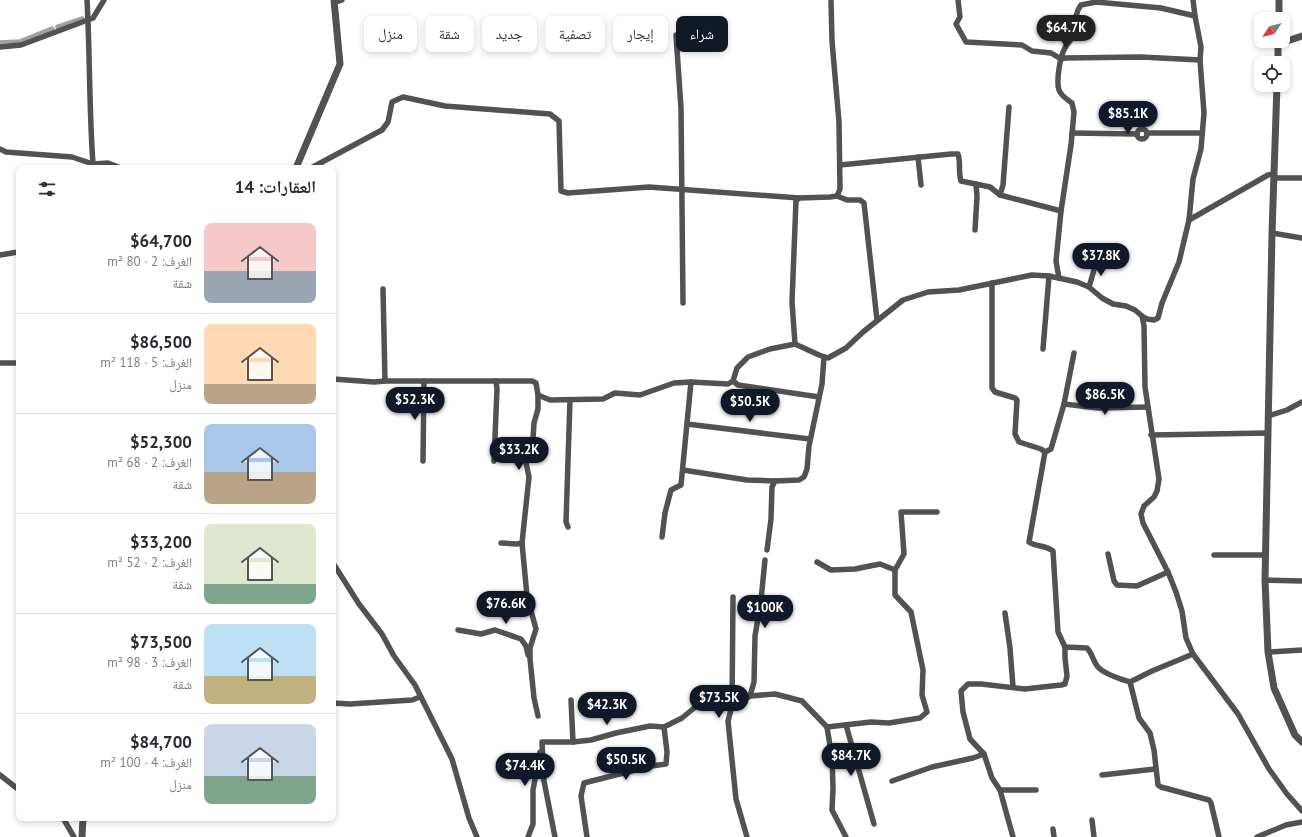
<!DOCTYPE html>
<html lang="ar">
<head>
<meta charset="utf-8">
<style>
	:root { --surface:#fff; --page:#f7f7f7; --text:#2b2b33; --muted:#7c7c81; --line:#e1e1e2; --accent:#111827 }
	body { margin:0; font-family:"PT Sans","Noto Naskh Arabic",sans-serif; background:var(--page); color:var(--text); direction:rtl; height:100vh; display:flex; flex-direction:column; font-size:15px; white-space:nowrap }
	* { box-sizing:border-box; margin:0 }
	p { font-size:13px; color:var(--muted) }
	.icon { flex:none; width:22px; height:22px; fill:none; stroke:currentColor; stroke-width:2; stroke-linecap:round; stroke-linejoin:round }
	.map { position:relative; flex:1; overflow:hidden; direction:ltr }
	.details { position:absolute; left:16px; top:165px; width:320px; height:656px; display:flex; flex-direction:column; background:var(--surface); border-radius:8px; box-shadow:0 2px 6px #0003; direction:rtl }
	.details>* { flex:none }
	.hud { position:absolute; left:348px; top:16px; width:380px; height:36px; direction:rtl; display:flex; gap:8px }
	.needle { width:26px; rotate:234deg }
	.tools { position:absolute; left:1254px; top:12px; display:grid; gap:8px }
	.tools a { display:grid; place-items:center; width:36px; height:36px; border-radius:8px; background:var(--surface); box-shadow:0 2px 6px #0003; font-size:20px }
	.price { position:absolute; translate:-50% -34px; padding:0 9px; border-radius:14px; background:var(--accent); color:#fff; font-size:13px; line-height:26px; filter:drop-shadow(0 1px 2px #0008) }
	.price::after { content:''; position:absolute; left:50%; top:24px; width:12px; height:9px; margin-left:-6px; background:inherit; clip-path:polygon(0 0,100% 0,50% 100%) }
	.price.on { background:#222; color:#fff }
	ul { padding:0; list-style:none }
	li { display:flex; align-items:center; gap:12px; height:100px; padding:0 20px }
	li+li { border-top:1px solid var(--line) }
	li span { display:grid; place-items:center; flex:none; width:112px; height:80px; border-radius:8px; color:#555 }
	li>.icon { margin-inline-start:auto }
	span .icon { width:48px; height:48px; fill:#fffc; stroke-width:1 }
	li b { font-size:17px }
	h2 { display:flex; justify-content:space-between; align-items:center; height:48px; padding:0 20px; font-size:17px }
	.chip { padding:0 14px; border-radius:8px; background:var(--surface); box-shadow:0 2px 6px #0003; font-size:14px; line-height:36px }
	.chip.on { background:var(--accent); color:#fff }
	.map>svg:first-child { display:block }
</style>
</head>
<body>
<div class="map">
<svg width="1302" height="837" viewBox="0 0 1302 837">
	<rect width="100%" height="100%" fill="#fff"/>
	<g fill="none" stroke-linecap="round" stroke-linejoin="round">
		<g stroke="#a0a0a0" stroke-width="5.5">
			<path d="M58,27L82,19"/>
			<path d="M0,43L20,42L52,29"/>
		</g>
		<g stroke="#525252" stroke-width="5.5">
			<path d="M87,0C90,55 89,109 93,164"/>
			<path d="M958,0L960,17L956,24L966,42L1022,45L1032,51L1051,53L1061,59L1065,58L1141,57L1200,60"/>
			<path d="M1193,0L1195,16"/>
			<path d="M335,2L342,0"/>
			<path d="M676,35L681,108L683,303"/>
			<path d="M0,47L21,45L93,18L104,0"/>
			<circle cx="1142" cy="134" r="5"/>
			<path d="M1072,133L1137,134"/>
			<path d="M1147,133H1202"/>
			<path d="M0,149L6,152L72,157L93,164L108,163L121,168"/>
			<path d="M918,157L921,185"/>
			<path d="M840,165L951,154H958C961,163 958,172 961,181L990,187L1000,195L1061,211"/>
			<path d="M311,168L382,130L388,122L392,102L403,97L445,106L550,114L559,121L561,191L568,193L649,187L799,198"/>
			<path d="M1274,178H1302"/>
			<path d="M1000,195L1003,185L1009,107"/>
			<path d="M837,196L847,200H860L864,203L877,320"/>
			<path d="M975,230L977,197L976,184"/>
			<path d="M1272,233L1302,238"/>
			<path d="M0,255L18,252"/>
			<path d="M1059,278L1056,261L1061,211L1071,145L1074,112L1072,103C1068,100 1061,96 1059,90C1056,81 1060,56 1065,48C1067,43 1072,40 1074,35C1076,24 1074,14 1081,5L1096,2L1161,8L1195,16L1201,47L1200,60L1204,113L1201,149L1193,179L1189,220"/>
			<path d="M992,283V388L995,392L1015,398L1017,400L1015,434L1019,442L1041,449L1045,452L1029,542C1036,547 1046,545 1053,551L1058,632L1065,647V658L1067,676L1065,684L1061,685L1025,689L981,684H968L961,691L963,712L970,739L984,754L992,778L1000,790L1013,837"/>
			<path d="M1089,287L1096,263"/>
			<path d="M383,289L385,381"/>
			<path d="M1142,316L1144,326L1145,387L1159,479L1157,491L1154,497L1144,506L1141,514L1143,523L1168,572L1176,592L1182,611L1186,638L1193,654L1238,714L1269,769L1287,794L1302,811"/>
			<path d="M795,344L792,302L796,201L799,198L830,197L837,196L840,189L839,122L832,41L831,0"/>
			<path d="M1043,349L1049,276"/>
			<path d="M0,363H19"/>
			<path d="M333,379L374,382L385,381H532L536,383L538,395L550,400L603,399L615,393L640,395L674,383L691,382L728,384L733,381L737,368L748,357L770,349L795,344L819,355L828,358L846,348L863,332L903,300L928,292L959,290L1032,275L1049,276L1077,282L1089,287L1102,298L1113,304L1126,306L1135,310L1142,316L1147,319L1154,320L1158,318L1162,303L1179,262L1189,220L1268,175L1274,174"/>
			<path d="M733,381L738,385L819,397"/>
			<path d="M1064,404L1098,408L1148,407"/>
			<path d="M1268,416L1287,410L1302,402"/>
			<path d="M687,424L810,439"/>
			<path d="M1151,435L1268,433"/>
			<path d="M1045,452L1051,449L1064,404L1074,353"/>
			<path d="M423,461L424,381"/>
			<path d="M494,461L497,389L496,381"/>
			<path d="M683,470L747,480L775,481"/>
			<path d="M568,527L566,522L570,400"/>
			<path d="M662,537L665,513L671,490L681,485L691,382"/>
			<path d="M501,543L517,544L522,543L529,477L526,463L532,453L534,423L538,409V395"/>
			<path d="M522,543L527,596L536,629L530,648V659L534,698L538,716"/>
			<path d="M767,550L771,519L772,487L775,481L799,480L804,477L807,469L809,446L822,384L824,357"/>
			<path d="M1108,554L1114,581L1117,585L1137,586L1168,572"/>
			<path d="M1214,555H1265"/>
			<path d="M817,562L831,570L855,569L880,564L895,570"/>
			<path d="M333,563L359,604L382,634L394,656L415,685L452,759L469,818L477,837"/>
			<path d="M1265,580L1302,581"/>
			<path d="M733,597L732,706L728,721L736,799L747,837"/>
			<path d="M1005,613L1010,648L1013,687"/>
			<path d="M458,630L481,634L495,630L521,639L526,646L528,655"/>
			<path d="M1065,647L1087,648C1092,653 1093,661 1098,667C1105,675 1121,679 1130,682L1139,718L1150,733L1154,750L1158,785L1161,787L1209,800L1211,803L1219,837"/>
			<path d="M1268,652L1302,650"/>
			<path d="M1130,682L1152,671L1193,654"/>
			<path d="M750,696L754,682L755,636L761,600L765,560"/>
			<path d="M571,700L573,742L591,740L616,733L650,726L664,727L682,718L699,704H718L732,706L750,696L775,694L802,701L827,727L871,722L889,723L920,718L927,712L922,695L923,670L911,612L895,595V570L904,554L901,512H937"/>
			<path d="M333,703L350,704L412,700L420,697"/>
			<path d="M846,725L874,824"/>
			<path d="M827,727L832,758L833,788L832,810L846,837"/>
			<path d="M0,775L19,790"/>
			<path d="M1102,775L1155,769"/>
			<path d="M892,781L932,767L973,758L984,754"/>
			<path d="M1000,790H1036"/>
			<path d="M63,818L74,837"/>
			<path d="M1092,820L1094,837"/>
			<path d="M1053,829L1054,837"/>
			<path d="M528,837L533,824V790L540,752"/>
			<path d="M555,837L544,781L542,742H573"/>
			<path d="M587,837L581,796L584,783L651,766L666,764L667,752L664,727"/>
			<path d="M1257,837L1286,825L1302,822"/>
		</g>
		<g stroke="#525252" stroke-width="7">
			<path d="M1279,19V0"/>
			<path d="M1278,44L1302,36"/>
			<path d="M1278,63V41"/>
			<path d="M1277,85L1272,233L1265,580L1268,652L1274,688L1295,735L1302,742"/>
			<path d="M296,168L340,64L334,0"/>
			<path d="M82,837L83,818"/>
		</g>
	</g>
</svg>
<div class="tools">
<a><svg class="needle" viewBox="-14 -14 28 28"><path d="M0-13l5 13h-10z" fill="#e53935"/><path d="M0 13l5-13h-10z" fill="#7c7c81"/></svg></a>
<a><svg class="icon" aria-label="locate" viewBox="0 0 24 24"><circle cx="12" cy="12" r="6"/><path d="M12 2v4M12 18v4M2 12h4M18 12h4"/></svg></a>
</div>
<b class="price on" style="left:1066px;top:49px">$64.7K</b>
<b class="price" style="left:1128px;top:135px">$85.1K</b>
<b class="price" style="left:1101px;top:277px">$37.8K</b>
<b class="price" style="left:1105px;top:416px">$86.5K</b>
<b class="price" style="left:415px;top:421px">$52.3K</b>
<b class="price" style="left:750px;top:423px">$50.5K</b>
<b class="price" style="left:519px;top:471px">$33.2K</b>
<b class="price" style="left:506px;top:625px">$76.6K</b>
<b class="price" style="left:765px;top:629px">$100K</b>
<b class="price" style="left:719px;top:719px">$73.5K</b>
<b class="price" style="left:607px;top:726px">$42.3K</b>
<b class="price" style="left:851px;top:777px">$84.7K</b>
<b class="price" style="left:626px;top:781px">$50.5K</b>
<b class="price" style="left:525px;top:787px">$74.4K</b>
<div class="hud">
<a class="chip on">شراء</a>
<a class="chip">إيجار</a>
<a class="chip">تصفية</a>
<a class="chip">جديد</a>
<a class="chip">شقة</a>
<a class="chip">منزل</a>
</div>
<section class="details">
<h2>العقارات: 14<svg class="icon" aria-label="filters" viewBox="0 0 24 24"><path d="M4 7h16M4 17h16"/><circle cx="9" cy="7" r="2"/><circle cx="15" cy="17" r="2"/></svg></h2>
<ul>
<li><span style="background:linear-gradient(#f6c9c9 60%,#9aa5b1 0)"><svg class="icon" aria-label="home" viewBox="0 0 24 24"><path d="M3 11l9-7 9 7M6 9v11h12V9"/></svg></span><div><b>$64,700</b><p>الغرف: 2 · 80 m²</p><p>شقة</p></div></li>
<li><span style="background:linear-gradient(#ffd9b3 75%,#b9a48a 0)"><svg class="icon" aria-label="home" viewBox="0 0 24 24"><path d="M3 11l9-7 9 7M6 9v11h12V9"/></svg></span><div><b>$86,500</b><p>الغرف: 5 · 118 m²</p><p>منزل</p></div></li>
<li><span style="background:linear-gradient(#a9c7e8 60%,#b9a48a 0)"><svg class="icon" aria-label="home" viewBox="0 0 24 24"><path d="M3 11l9-7 9 7M6 9v11h12V9"/></svg></span><div><b>$52,300</b><p>الغرف: 2 · 68 m²</p><p>شقة</p></div></li>
<li><span style="background:linear-gradient(#dfe7d0 75%,#7fa58c 0)"><svg class="icon" aria-label="home" viewBox="0 0 24 24"><path d="M3 11l9-7 9 7M6 9v11h12V9"/></svg></span><div><b>$33,200</b><p>الغرف: 2 · 52 m²</p><p>شقة</p></div></li>
<li><span style="background:linear-gradient(#bfe0f5 65%,#c2b280 0)"><svg class="icon" aria-label="home" viewBox="0 0 24 24"><path d="M3 11l9-7 9 7M6 9v11h12V9"/></svg></span><div><b>$73,500</b><p>الغرف: 3 · 98 m²</p><p>شقة</p></div></li>
<li><span style="background:linear-gradient(#c9d6e8 65%,#7fa58c 0)"><svg class="icon" aria-label="home" viewBox="0 0 24 24"><path d="M3 11l9-7 9 7M6 9v11h12V9"/></svg></span><div><b>$84,700</b><p>الغرف: 4 · 100 m²</p><p>منزل</p></div></li>
</ul>
</section>
</div>
</body>
</html>
